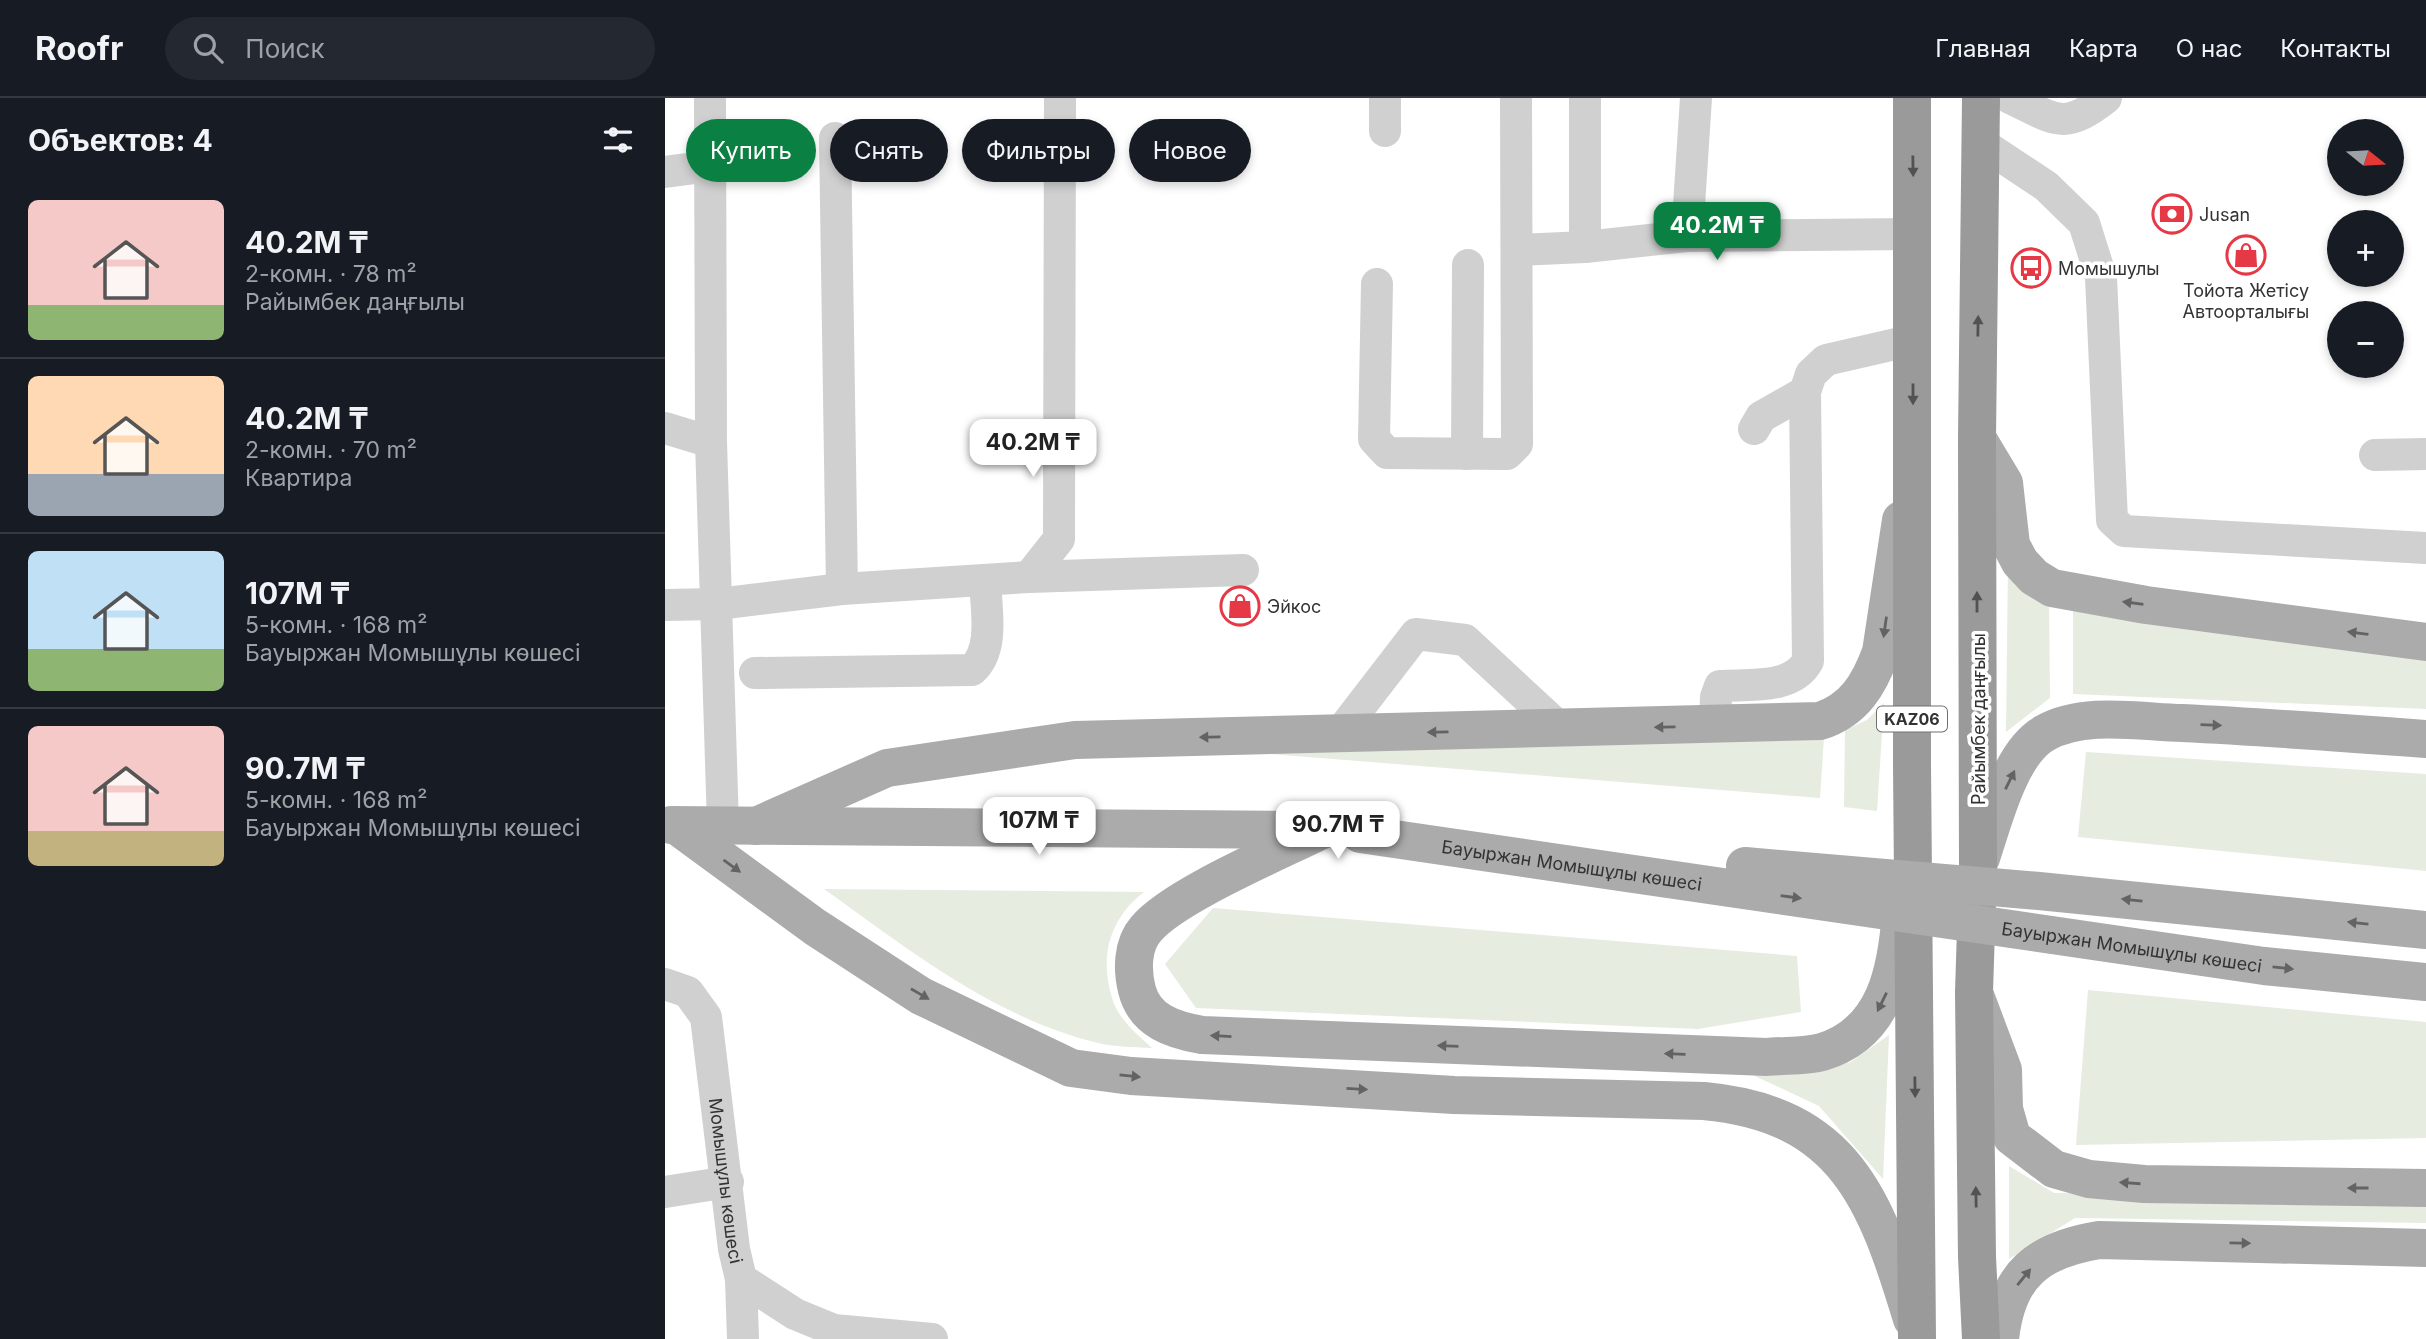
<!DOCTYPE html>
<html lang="ru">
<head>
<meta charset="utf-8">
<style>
	:root { --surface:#171b24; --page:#242831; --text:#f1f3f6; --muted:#9ea1a6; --line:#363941; --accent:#0b8043 }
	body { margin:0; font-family:Inter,sans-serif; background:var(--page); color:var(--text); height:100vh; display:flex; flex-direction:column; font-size:26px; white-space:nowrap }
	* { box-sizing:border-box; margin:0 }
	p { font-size:23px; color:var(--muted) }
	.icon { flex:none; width:38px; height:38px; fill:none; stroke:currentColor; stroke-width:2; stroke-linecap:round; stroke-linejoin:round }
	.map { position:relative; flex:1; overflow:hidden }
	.drawer { display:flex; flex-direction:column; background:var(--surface); width:665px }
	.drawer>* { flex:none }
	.banner { position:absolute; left:21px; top:21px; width:665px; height:63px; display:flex; gap:14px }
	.needle { width:46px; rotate:108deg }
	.tools { position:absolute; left:1662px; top:21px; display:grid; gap:14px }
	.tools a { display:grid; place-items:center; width:77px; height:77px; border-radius:50%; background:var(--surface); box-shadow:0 4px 10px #0003; font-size:35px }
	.price { position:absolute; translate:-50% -60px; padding:0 16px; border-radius:14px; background:#fff; color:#222; font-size:23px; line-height:46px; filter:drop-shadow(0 2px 4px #0008) }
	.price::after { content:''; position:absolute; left:50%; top:42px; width:21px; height:16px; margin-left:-10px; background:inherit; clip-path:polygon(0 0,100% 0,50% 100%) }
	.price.current { background:var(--accent); color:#fff }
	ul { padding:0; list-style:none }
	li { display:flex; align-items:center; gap:21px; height:175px; padding:0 28px }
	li+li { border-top:2px solid var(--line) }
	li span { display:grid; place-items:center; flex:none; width:196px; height:140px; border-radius:10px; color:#555 }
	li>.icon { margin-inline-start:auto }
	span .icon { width:84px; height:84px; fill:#fffc; stroke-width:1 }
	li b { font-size:30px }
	h2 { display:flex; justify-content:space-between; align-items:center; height:84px; padding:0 28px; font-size:30px }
	.pill { padding:0 24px; border-radius:32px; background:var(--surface); box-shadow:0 4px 10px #0003; font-size:24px; line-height:63px }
	.pill.current { background:var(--accent); color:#fff }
	header { display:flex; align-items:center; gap:42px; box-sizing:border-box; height:98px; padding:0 35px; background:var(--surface); border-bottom:2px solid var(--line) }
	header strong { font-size:33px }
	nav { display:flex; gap:38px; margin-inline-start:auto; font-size:24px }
	.search { width:490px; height:63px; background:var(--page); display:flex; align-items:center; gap:18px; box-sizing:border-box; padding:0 24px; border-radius:38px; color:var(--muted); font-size:26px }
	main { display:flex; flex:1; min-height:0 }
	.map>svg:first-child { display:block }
</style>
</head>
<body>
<header>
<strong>Roofr</strong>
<div class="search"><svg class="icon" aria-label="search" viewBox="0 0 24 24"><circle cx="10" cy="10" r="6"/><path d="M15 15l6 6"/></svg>Поиск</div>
<nav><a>Главная</a><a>Карта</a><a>О нас</a><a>Контакты</a></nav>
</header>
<main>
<section class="drawer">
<h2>Объектов: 4<svg class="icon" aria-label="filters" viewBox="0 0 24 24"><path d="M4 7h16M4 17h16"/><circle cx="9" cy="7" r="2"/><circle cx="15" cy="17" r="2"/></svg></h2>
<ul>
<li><span style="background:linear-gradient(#f6c9c9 75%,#8fb573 0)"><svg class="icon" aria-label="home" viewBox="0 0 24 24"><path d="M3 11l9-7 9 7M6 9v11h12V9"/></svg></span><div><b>40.2M ₸</b><p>2-комн. · 78 m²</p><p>Райымбек даңғылы</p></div></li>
<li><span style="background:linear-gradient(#ffd9b3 70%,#9aa5b1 0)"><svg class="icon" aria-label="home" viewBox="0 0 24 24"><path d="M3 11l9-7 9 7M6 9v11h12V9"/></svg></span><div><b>40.2M ₸</b><p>2-комн. · 70 m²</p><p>Квартира</p></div></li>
<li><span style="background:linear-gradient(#bfe0f5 70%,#8fb573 0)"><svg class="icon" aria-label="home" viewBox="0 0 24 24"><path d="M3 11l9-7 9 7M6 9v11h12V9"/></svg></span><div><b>107M ₸</b><p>5-комн. · 168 m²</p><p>Бауыржан Момышұлы көшесі</p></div></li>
<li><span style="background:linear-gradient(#f6c9c9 75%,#c2b280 0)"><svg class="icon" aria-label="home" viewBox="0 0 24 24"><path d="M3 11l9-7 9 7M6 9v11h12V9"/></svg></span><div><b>90.7M ₸</b><p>5-комн. · 168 m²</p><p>Бауыржан Момышұлы көшесі</p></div></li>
</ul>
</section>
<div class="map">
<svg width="1761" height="1241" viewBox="0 0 1761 1241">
	<rect width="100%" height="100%" fill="#fff"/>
	<g fill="#e6ecdf">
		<path d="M1343,466L1384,502L1385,600L1341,634Z"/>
		<path d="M1408,512L1761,558V611L1408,596Z"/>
		<path d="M1219,605L1212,713L1179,709L1180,632L1202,622Z"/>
		<path d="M1159,639L1155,700L531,650Z"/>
		<path d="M1421,654L1761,676V773L1413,739Z"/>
		<path d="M159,791L479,794C445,820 434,858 447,900C453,921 472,936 487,950C468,949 447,949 429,944C327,918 243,851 159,791Z"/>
		<path d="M548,810L1132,858L1136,914L1033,931L531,910L500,866Z"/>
		<path d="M1423,892L1761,924V1040L1411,1047Z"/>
		<path d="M1224,937L1218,1081L1154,1008L1077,972L1184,965Z"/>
		<path d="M1344,1068L1389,1095L1761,1099V1125L1410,1120L1344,1161Z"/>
	</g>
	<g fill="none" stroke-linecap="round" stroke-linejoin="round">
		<g stroke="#d0d0d0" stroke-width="32">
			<path d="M45,0L46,344L58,728"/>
			<path d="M1345,0C1390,21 1398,34 1441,0"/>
			<path d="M720,33V0"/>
			<path d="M170,40L177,491"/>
			<path d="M1316,45L1381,88L1419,125L1436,179L1447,422L1459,433L1761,450"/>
			<path d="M0,74L46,68"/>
			<path d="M1022,138L1031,0"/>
			<path d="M920,149V0"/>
			<path d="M853,152L920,149L1022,138L1249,136"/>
			<path d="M712,186L709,341L722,355L842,356L852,346L851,0"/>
			<path d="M0,330L46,344"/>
			<path d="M1089,331L1096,319L1140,294"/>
			<path d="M802,356L803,167"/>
			<path d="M1710,357L1761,356"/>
			<path d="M364,479L578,472"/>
			<path d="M0,507L53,506L177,491L364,479L394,441L395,0"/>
			<path d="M90,575L307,572C330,551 321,512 320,482"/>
			<path d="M1050,628L1051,599L1055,588C1084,586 1127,592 1143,563L1140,294L1146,276L1161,262L1248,242"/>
			<path d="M674,636L751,536L800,542L896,631"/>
			<path id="s1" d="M0,886L23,894L41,919L69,1151L76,1181L130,1216L169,1232L267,1241"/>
			<path d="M0,1094L63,1084"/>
			<path d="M76,1181L78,1241"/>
		</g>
		<g stroke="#ababab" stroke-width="38">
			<path d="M1312,340L1339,385L1346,447L1355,464L1369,479L1387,490L1481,507L1761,544"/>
			<path d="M6,727L652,732"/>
			<path d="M12,728L150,829L256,898L406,970L466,978L789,997L1039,1003C1180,1016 1211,1102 1247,1221"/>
			<path d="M91,728L222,670L410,642L1155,623C1189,612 1204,587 1216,554L1236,422"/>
			<path d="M657,732C615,753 508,798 481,831C467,847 467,872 472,892C480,923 508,932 537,937L1102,959C1119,957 1140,959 1157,954C1221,935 1232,871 1236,813"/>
			<path d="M1316,760C1328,724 1345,654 1380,635C1419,613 1475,624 1517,625C1599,629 1680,635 1761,641"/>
			<path d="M1311,900L1338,972L1339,1011L1347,1039L1389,1071L1424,1081L1479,1086L1761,1090"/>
			<path d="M1335,1241C1342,1176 1373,1152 1434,1142L1761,1150"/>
		</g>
		<g stroke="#9a9a9a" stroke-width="38">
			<path d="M1247,0V667L1252,1241"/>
			<path d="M1316,1241L1312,1159L1309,894L1313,769L1312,340L1316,0"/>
		</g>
		<g stroke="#ababab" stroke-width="38">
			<path id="s2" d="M695,736L1599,868L1761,884"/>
			<path d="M1080,768L1374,793L1761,832"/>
		</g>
	</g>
	<defs><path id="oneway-solid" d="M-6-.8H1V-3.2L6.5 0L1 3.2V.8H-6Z" transform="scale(1.75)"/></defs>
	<g fill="#525252">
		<use href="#oneway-solid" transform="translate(1248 68) rotate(89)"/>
		<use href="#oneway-solid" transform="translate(1313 228) rotate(-89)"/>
		<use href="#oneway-solid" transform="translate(1248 296) rotate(90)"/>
		<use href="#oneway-solid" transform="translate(1312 504) rotate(-90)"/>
		<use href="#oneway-solid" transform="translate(1250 989) rotate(89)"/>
		<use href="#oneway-solid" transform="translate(1311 1099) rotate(-91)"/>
	</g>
	<g fill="#636363">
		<use href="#oneway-solid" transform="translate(1468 505) rotate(-172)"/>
		<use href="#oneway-solid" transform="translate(1220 529) rotate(98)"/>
		<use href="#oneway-solid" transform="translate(1693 535) rotate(-173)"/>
		<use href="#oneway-solid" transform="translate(1546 627) rotate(2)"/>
		<use href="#oneway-solid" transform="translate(1000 629) rotate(179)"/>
		<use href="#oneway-solid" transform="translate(773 634) rotate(179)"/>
		<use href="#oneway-solid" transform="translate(545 639) rotate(179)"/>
		<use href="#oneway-solid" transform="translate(1345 682) rotate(-64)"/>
		<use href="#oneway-solid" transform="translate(67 768) rotate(36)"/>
		<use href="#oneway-solid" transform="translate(1126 799) rotate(8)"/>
		<use href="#oneway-solid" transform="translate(1467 802) rotate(-174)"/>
		<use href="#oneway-solid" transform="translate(1693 825) rotate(-174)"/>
		<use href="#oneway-solid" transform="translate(1618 870) rotate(6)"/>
		<use href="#oneway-solid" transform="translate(255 896) rotate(30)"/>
		<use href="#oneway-solid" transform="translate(1217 904) rotate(116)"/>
		<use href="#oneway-solid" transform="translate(556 938) rotate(-177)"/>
		<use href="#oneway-solid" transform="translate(783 948) rotate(-178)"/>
		<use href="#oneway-solid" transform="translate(1010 956) rotate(-178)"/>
		<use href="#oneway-solid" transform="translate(465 978) rotate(6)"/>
		<use href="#oneway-solid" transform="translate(692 991) rotate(3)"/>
		<use href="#oneway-solid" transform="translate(1465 1085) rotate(-176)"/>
		<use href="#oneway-solid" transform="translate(1693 1090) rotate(-180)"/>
		<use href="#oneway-solid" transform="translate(1575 1145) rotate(1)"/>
		<use href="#oneway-solid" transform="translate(1359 1179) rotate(-51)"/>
	</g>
	<defs>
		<g id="bank-ring" transform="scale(2.0125)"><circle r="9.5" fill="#fff" stroke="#e63946" stroke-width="1.5"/><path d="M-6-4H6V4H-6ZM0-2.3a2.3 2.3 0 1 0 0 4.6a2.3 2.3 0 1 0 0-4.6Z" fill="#e63946"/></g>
		<g id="shop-ring" transform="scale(2.0125)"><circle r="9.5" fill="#fff" stroke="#e63946" stroke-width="1.5"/><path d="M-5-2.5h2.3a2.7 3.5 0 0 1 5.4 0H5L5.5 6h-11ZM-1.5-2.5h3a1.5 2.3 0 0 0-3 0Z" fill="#e63946"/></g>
		<g id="bus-ring" transform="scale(2.0125)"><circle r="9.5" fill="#fff" stroke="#e63946" stroke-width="1.5"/><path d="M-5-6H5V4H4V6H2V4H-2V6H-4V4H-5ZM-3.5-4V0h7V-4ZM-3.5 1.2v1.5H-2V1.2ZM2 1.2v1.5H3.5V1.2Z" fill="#e63946"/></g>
	</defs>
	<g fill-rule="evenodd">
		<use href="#bank-ring" x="1507" y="116"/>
		<use href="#shop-ring" x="1581" y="157"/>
		<use href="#bus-ring" x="1366" y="170"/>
		<use href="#shop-ring" x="575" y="508"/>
	</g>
	<g text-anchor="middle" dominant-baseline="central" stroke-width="7" stroke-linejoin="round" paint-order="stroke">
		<rect fill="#fff" stroke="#707070" stroke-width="2" x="1212" y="608.5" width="70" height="25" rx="5"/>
		<g font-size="16" font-weight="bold" fill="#333">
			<text x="1247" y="621">KАZ06</text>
		</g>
		<g font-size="18" fill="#333" stroke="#fff" text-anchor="start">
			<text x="1534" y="116">Jusan</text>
			<text x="1393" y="170">Момышулы</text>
			<text x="1581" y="192" text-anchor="middle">Тойота Жетiсу<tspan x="1581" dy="21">Автоорталығы</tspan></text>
			<text x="602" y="508">Эйкос</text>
		</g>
		<g font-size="18" fill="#333" stroke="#fff">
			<text transform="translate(1313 621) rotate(-90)">Райымбек даңғылы</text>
			<text stroke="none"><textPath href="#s2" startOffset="214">Бауыржан Момышұлы көшесі</textPath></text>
			<text stroke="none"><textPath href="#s2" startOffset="780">Бауыржан Момышұлы көшесі</textPath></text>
			<text stroke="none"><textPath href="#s1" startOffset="220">Момышұлы көшесі</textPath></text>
		</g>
	</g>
</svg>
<div class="tools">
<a><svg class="needle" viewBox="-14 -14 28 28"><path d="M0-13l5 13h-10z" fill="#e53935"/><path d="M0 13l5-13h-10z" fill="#9ea1a6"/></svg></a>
<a>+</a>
<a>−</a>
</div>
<b class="price current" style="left:1052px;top:164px">40.2M ₸</b>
<b class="price" style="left:368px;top:381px">40.2M ₸</b>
<b class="price" style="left:374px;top:759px">107M ₸</b>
<b class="price" style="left:673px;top:763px">90.7M ₸</b>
<div class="banner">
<a class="pill current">Купить</a>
<a class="pill">Снять</a>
<a class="pill">Фильтры</a>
<a class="pill">Новое</a>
</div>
</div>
</main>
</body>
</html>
